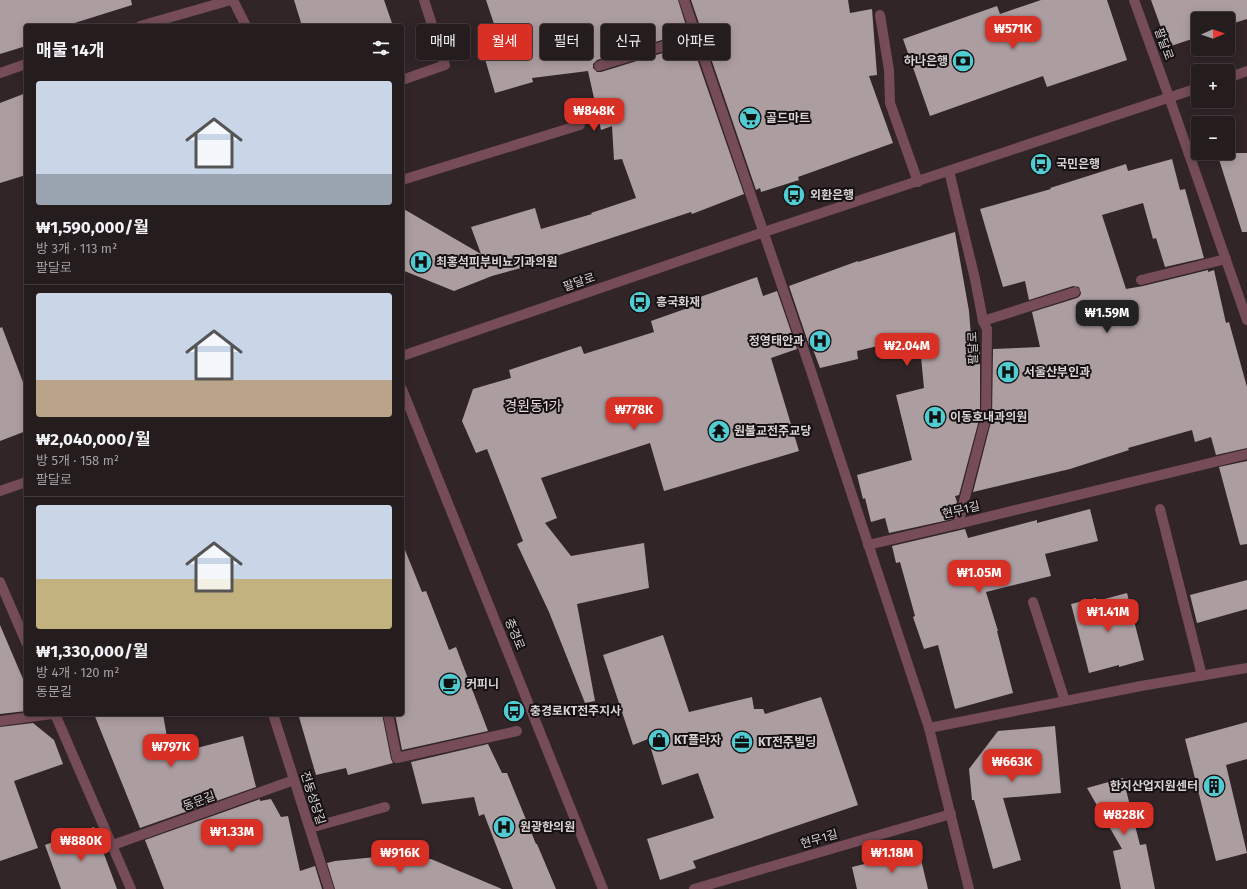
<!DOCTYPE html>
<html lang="ko">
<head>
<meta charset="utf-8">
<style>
	:root { --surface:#251c1e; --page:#2d2527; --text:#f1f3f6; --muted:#a3a1a4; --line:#423a3c; --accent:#d93025 }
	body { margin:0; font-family:"Fira Sans","Noto Sans KR",sans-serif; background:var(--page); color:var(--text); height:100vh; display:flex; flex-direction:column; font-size:15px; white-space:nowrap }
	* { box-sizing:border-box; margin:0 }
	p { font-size:13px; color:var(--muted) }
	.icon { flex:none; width:22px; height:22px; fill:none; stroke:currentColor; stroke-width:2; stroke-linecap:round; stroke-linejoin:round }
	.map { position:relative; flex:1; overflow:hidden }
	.sheet { position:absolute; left:24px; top:24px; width:380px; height:692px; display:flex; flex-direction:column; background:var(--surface); border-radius:4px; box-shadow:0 2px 10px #0003,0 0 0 1px var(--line) }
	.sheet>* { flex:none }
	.top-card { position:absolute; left:416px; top:24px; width:380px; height:36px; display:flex; gap:8px }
	.needle { width:26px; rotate:88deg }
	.controls { position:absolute; left:1191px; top:12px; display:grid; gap:8px }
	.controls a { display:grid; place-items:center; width:44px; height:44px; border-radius:4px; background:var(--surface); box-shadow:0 2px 10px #0003,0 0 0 1px var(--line); font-size:20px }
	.price { position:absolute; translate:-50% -34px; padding:0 9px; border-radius:8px; background:var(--accent); color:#fff; font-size:13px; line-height:26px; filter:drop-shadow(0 1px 2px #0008) }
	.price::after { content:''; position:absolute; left:50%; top:24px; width:12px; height:9px; margin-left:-6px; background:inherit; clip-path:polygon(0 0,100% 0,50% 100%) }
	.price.selected { background:#222; color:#fff }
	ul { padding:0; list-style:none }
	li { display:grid; align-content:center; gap:8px; height:212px; padding:0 12px }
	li+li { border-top:1px solid var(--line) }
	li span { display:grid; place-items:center; height:124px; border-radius:4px; color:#555 }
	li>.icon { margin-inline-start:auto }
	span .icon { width:72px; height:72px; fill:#fffc; stroke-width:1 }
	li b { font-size:17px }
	h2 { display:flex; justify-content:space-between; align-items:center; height:48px; padding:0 12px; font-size:17px }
	.pill { padding:0 14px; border-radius:4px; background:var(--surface); box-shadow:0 2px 10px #0003,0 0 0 1px var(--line); font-size:14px; line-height:36px }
	.pill.selected { background:var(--accent); color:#fff }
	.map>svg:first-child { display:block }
</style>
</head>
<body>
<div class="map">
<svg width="1247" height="889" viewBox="0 0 1247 889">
	<rect width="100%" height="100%" fill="#312528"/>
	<g fill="#ac9da0">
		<path d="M0,0H131L132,5L65,26H26V46L0,54Z"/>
		<path d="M294,0H384L393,26H302Z"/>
		<path d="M486,0H678L688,32L597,60L593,64V68L597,72H601L692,44L744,194L692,214L691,212L550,258V260L492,276L454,291L402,270V208L481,254L471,227L535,208L541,229L592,214L591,213L636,198L622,159L614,160L612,126L601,130L588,71L532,78L533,82L495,93L477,32L495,27Z"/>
		<path d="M691,0H848L850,13L872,9L877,75L869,76L893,143L798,177L799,180L761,192L760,188L756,190Z"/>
		<path d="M1041,0H1107L1127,60L1047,87L1043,76L930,116L903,39L997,6L1000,14Z"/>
		<path d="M1151,0H1247V19L1228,25V19H1198V37L1168,47Z"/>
		<path d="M26,93V175L0,183V103Z"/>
		<path d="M1217,153H1247V232H1242Z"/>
		<path d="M1172,159L1180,190L1185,189L1204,258L1165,267L1156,238L1153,239L1143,203L1102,215L1126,289L1143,286L1208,270V272L1214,270L1226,323L1229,322L1247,387V448L1216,455L1211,437L1195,442L1192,430L1128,448L1129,450L1070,469L973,492L992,418L993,349L1040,347L1032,312L1077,298L1080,296L1081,293L1079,287L1073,286L1029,300L1025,281L1003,287L980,209L1051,189L1050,188L1126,164L1128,171Z"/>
		<path d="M955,232L969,311L972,349H980V416L959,495L955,496L957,502L953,519L889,533L885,518L871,522L865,498L863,499L857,475L912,460L896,395L924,388L919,336L857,351L858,359L820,368L811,344L809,345L789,286L858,261V262Z"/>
		<path d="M757,277L763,296L777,291L797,349L771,358L799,451L664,491L650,443L541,478L557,518L545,523L571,556L644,543L649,588L577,604L595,701L585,703L549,612L517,544L523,541L487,449L476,453L462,421L473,389L511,378L509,370L581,346L584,354L654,332L651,321L702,303L700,297Z"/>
		<path d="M2,327L26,390V431L0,441V328Z"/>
		<path d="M1247,461V544L1240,545L1219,467Z"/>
		<path d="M1090,509L1098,541L1045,554L1051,576L986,592L998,631H997L1013,693L955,709L938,645L924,649L913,617L915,616L900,562L896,563L892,546L965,529L968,538L1037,520V523Z"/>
		<path d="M402,545H403L422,592L426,591L449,650L456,647L488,731L402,750L395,714H402Z"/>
		<path d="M1247,580V609L1197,623L1190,595Z"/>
		<path d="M1127,593L1144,660L1119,667V665L1089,673L1071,604L1096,598L1097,601Z"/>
		<path d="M0,625L26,686V711L0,714Z"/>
		<path d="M663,635L689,712L752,697L754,709H763L765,714L821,697L858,805L693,861L696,868L660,880L647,839L714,818L698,773L662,785L648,739L633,745L603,655Z"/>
		<path d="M94,714H163L169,749L188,747L189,750L243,736L256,787L140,828Z"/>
		<path d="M312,714H382L391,759L393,763L348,775L346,768L316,775L299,717Z"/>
		<path d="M1247,722V759L1226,765L1247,853L1216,861L1185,739Z"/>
		<path d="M33,723L54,740L63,764L14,781L38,848L0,861V727Z"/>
		<path d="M1055,726L1061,793L1003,798L1021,860L993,869L974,800H972L969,769L998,731Z"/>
		<path d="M488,744L502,773H507L536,844H537L556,889H513L484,814L479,816L474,797L422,804L411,762Z"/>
		<path d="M1123,778L1140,845L1146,844L1155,889H1121L1113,851L1122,849L1087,788Z"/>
		<path d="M260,799V801L271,799L281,817L288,816L300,871L315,866L322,889H164L145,840Z"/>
		<path d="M94,827L117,889H61L45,845Z"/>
		<path d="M919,851L928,889H857L852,867Z"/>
		<path d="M414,852L416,860L431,859L502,889H335L327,863L335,861L386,856L385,855Z"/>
	</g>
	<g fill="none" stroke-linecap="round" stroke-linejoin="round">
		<g stroke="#754c57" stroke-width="10">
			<path d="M402,80L445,65L424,0"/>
			<path d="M402,180L580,125"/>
			<path d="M1160,509L1202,676"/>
			<path d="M1033,602L1065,701"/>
			<path d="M310,828L385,807"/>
		</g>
		<g stroke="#754c57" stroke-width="10">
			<path d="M684,0L810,368L929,728L969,889"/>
			<path d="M1134,0L1169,97L1247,320"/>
			<path d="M880,15L889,70L890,103L918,182"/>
			<path d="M140,26L231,0"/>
			<path d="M599,66L696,36"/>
			<path d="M0,73L26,64"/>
			<path d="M949,171L975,279L983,321L987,329L986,417L958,524"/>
			<path d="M1141,280L1226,259"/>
			<path d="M983,321L1075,292"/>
			<path d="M868,545L958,524L1247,454"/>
			<path d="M0,582L26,642"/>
			<path d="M55,714L131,889"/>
			<path d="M273,714L329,889"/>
			<path d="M388,714L397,758L517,731"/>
			<path d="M0,721L52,714"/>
			<path d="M929,728L1141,686L1247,668"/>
			<path d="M113,845L294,780"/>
			<path d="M694,889L951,814"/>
		</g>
		<g stroke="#754c57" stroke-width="10">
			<path d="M233,0L246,26"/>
			<path d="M1228,78L1247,71"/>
			<path d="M402,356L764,232L1198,88"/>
			<path d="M402,389L603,889"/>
			<path d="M0,491L26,482"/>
		</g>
	</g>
	<defs>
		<g id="bank-disc" transform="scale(1.15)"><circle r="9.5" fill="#51ccd3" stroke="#151011"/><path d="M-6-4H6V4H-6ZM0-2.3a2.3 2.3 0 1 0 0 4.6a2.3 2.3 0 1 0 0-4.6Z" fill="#111"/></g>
		<g id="supermarket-disc" transform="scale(1.15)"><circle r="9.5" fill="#51ccd3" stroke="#151011"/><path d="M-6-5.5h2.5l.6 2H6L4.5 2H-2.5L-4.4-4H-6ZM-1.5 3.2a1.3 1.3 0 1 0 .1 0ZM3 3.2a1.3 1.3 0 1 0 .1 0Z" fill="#111"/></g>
		<g id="bus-disc" transform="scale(1.15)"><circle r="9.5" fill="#51ccd3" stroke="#151011"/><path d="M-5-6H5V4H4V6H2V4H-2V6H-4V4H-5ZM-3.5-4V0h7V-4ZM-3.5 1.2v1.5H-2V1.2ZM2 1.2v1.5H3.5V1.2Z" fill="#111"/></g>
		<g id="hospital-disc" transform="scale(1.15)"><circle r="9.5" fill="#51ccd3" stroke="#151011"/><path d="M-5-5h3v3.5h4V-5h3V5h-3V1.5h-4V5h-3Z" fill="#111"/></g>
		<g id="temple-disc" transform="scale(1.15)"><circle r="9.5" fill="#51ccd3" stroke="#151011"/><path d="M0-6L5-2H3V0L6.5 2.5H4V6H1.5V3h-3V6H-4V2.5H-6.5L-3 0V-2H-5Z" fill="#111"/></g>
		<g id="cafe-disc" transform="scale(1.15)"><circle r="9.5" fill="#51ccd3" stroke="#151011"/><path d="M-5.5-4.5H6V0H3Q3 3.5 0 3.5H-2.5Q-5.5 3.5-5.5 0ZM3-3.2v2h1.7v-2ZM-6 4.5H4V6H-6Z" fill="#111"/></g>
		<g id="shop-disc" transform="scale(1.15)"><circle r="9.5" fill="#51ccd3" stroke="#151011"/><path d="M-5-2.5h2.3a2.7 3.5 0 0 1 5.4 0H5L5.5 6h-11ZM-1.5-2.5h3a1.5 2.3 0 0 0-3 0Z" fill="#111"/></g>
		<g id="office-disc" transform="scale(1.15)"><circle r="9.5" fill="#51ccd3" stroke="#151011"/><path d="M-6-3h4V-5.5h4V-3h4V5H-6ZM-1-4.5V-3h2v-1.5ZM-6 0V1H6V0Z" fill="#111"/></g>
		<g id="building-disc" transform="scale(1.15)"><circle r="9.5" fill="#51ccd3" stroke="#151011"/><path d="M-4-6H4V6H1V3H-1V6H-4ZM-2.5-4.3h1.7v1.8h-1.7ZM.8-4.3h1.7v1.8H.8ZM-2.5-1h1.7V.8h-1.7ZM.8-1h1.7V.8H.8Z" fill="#111"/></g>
	</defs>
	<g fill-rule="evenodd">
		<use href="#bank-disc" x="963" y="61"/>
		<use href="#supermarket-disc" x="750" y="118"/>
		<use href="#bus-disc" x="1041" y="164"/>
		<use href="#bus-disc" x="794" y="195"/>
		<use href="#hospital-disc" x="421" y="262"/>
		<use href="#bus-disc" x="640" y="302"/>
		<use href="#hospital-disc" x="820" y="341"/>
		<use href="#hospital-disc" x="1008" y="372"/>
		<use href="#hospital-disc" x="935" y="417"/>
		<use href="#temple-disc" x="719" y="431"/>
		<use href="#cafe-disc" x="450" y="684"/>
		<use href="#bus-disc" x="514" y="711"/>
		<use href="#shop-disc" x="659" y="740"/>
		<use href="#office-disc" x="742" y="742"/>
		<use href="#building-disc" x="1214" y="786"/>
		<use href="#hospital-disc" x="504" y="827"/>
	</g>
	<g text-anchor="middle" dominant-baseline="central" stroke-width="4" stroke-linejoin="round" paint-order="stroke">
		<g font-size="12" fill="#dad2d3" stroke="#151011">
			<text transform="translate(1164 44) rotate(70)">팔달로</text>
			<text transform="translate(579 282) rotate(-19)">팔달로</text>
			<text transform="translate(973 348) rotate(-92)">팔달로</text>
			<text transform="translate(961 510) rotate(-13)">현무1길</text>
			<text transform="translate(515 634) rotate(68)">충경로</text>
			<text transform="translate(313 798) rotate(72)">전동성당길</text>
			<text transform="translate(199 801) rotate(-20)">동문길</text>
			<text transform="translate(819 839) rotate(-16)">현무1길</text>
		</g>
		<g font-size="12" font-weight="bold" fill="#dad2d3" stroke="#151011" text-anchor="start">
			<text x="948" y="61" text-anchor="end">하나은행</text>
			<text x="766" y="118">골드마트</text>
			<text x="1056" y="164">국민은행</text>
			<text x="810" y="195">외환은행</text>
			<text x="436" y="262">최홍석피부비뇨기과의원</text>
			<text x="656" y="302">흥국화재</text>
			<text x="804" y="341" text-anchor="end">정영태안과</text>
			<text x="1024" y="372">서울산부인과</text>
			<text x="950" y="417">이동호내과의원</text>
			<text x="734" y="431">원불교전주교당</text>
			<text x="466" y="684">커피니</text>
			<text x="530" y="711">충경로KT전주지사</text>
			<text x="674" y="740">KT플라자</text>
			<text x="758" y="742">KT전주빌딩</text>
			<text x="1198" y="786" text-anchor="end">한지산업지원센터</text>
			<text x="520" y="827">원광한의원</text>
		</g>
		<g font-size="14" fill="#eadade" stroke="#151011">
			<text x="533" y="406">경원동1가</text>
		</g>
	</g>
</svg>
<div class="controls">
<a><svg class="needle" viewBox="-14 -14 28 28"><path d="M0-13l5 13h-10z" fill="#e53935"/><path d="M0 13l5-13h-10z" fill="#a3a1a4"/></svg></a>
<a>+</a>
<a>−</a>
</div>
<b class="price" style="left:1013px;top:50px">₩571K</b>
<b class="price" style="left:594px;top:132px">₩848K</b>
<b class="price selected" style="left:1107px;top:334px">₩1.59M</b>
<b class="price" style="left:907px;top:367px">₩2.04M</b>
<b class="price" style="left:634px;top:431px">₩778K</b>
<b class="price" style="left:979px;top:594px">₩1.05M</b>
<b class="price" style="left:1108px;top:633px">₩1.41M</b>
<b class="price" style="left:171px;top:768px">₩797K</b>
<b class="price" style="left:1012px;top:783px">₩663K</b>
<b class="price" style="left:1124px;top:836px">₩828K</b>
<b class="price" style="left:232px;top:853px">₩1.33M</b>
<b class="price" style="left:81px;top:862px">₩880K</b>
<b class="price" style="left:400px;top:874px">₩916K</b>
<b class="price" style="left:892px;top:874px">₩1.18M</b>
<div class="top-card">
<a class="pill">매매</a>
<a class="pill selected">월세</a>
<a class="pill">필터</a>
<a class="pill">신규</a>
<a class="pill">아파트</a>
</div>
<section class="sheet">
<h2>매물 14개<svg class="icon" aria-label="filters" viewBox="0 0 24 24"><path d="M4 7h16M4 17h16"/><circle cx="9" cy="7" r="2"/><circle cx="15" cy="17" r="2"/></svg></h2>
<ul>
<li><span style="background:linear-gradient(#c9d6e8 75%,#9aa5b1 0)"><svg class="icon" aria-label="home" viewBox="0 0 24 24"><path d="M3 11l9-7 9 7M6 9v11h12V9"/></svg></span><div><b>₩1,590,000/월</b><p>방 3개 · 113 m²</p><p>팔달로</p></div></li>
<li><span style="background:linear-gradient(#c9d6e8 70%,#b9a48a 0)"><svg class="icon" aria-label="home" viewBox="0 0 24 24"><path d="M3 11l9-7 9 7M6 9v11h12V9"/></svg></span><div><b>₩2,040,000/월</b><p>방 5개 · 158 m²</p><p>팔달로</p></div></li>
<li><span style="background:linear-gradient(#c9d6e8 60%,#c2b280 0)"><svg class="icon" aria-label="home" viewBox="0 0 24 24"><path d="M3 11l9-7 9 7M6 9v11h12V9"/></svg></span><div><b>₩1,330,000/월</b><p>방 4개 · 120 m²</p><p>동문길</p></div></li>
</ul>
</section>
</div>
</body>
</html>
